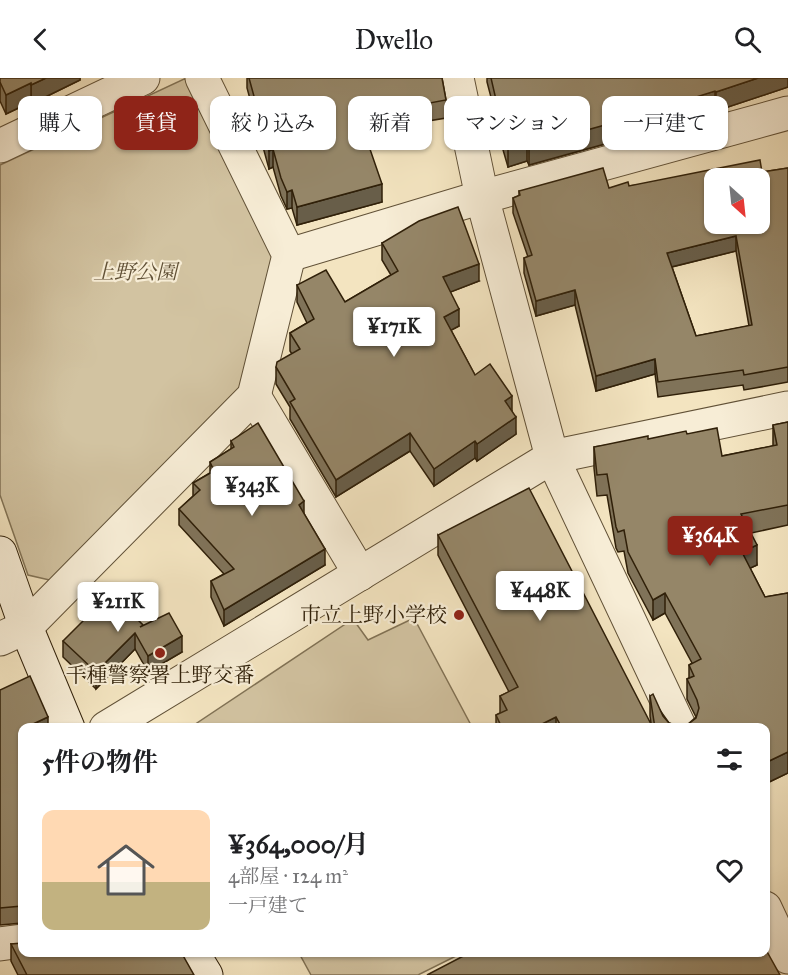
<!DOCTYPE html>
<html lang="ja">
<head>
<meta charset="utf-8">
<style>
	:root { --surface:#fff; --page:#f6f6f6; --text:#202124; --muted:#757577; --line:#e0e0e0; --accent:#8f2418 }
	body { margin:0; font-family:"IM FELL Great Primer","Noto Serif JP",serif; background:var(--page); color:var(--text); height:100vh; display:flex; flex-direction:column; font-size:22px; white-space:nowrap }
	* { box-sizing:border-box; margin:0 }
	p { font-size:20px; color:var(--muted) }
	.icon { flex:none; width:33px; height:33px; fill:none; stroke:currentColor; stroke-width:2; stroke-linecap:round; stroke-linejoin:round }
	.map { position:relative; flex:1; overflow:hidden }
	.panel { position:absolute; left:18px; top:645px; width:752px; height:234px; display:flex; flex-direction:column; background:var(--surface); border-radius:12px; box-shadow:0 2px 4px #0004 }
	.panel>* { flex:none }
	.guide { position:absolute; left:18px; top:18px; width:753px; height:54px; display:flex; gap:12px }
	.needle { width:39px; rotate:153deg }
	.buttons { position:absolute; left:704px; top:90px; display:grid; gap:12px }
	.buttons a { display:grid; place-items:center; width:66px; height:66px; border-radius:12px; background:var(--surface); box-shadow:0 2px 4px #0004; font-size:30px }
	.price { position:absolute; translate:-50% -51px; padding:0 14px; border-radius:6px; background:#fff; color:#222; font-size:20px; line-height:39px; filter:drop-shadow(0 2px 3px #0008) }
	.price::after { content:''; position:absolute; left:50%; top:36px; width:18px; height:14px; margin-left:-9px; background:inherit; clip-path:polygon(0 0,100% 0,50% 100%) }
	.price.active { background:var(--accent); color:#fff }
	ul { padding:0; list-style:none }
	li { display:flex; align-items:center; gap:18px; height:150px; padding:0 24px }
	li+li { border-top:2px solid var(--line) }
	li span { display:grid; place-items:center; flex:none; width:168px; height:120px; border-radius:12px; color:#555 }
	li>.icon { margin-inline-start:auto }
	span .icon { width:72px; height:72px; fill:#fffc; stroke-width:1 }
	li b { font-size:26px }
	h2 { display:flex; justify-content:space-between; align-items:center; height:72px; padding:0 24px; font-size:26px }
	.tag { padding:0 21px; border-radius:12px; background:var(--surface); box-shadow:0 2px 4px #0004; font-size:21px; line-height:54px }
	.tag.active { background:var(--accent); color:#fff }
	header { display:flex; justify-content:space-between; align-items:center; height:78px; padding:0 24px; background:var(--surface); font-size:27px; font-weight:600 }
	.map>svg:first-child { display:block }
</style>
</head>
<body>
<header><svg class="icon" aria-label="back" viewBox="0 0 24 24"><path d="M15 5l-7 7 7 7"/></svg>Dwello<svg class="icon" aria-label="search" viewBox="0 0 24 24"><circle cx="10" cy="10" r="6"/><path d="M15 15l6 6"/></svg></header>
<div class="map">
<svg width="788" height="897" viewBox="0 0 788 897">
	<rect width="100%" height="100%" fill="#f3e4c0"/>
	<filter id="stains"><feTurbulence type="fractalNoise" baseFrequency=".00333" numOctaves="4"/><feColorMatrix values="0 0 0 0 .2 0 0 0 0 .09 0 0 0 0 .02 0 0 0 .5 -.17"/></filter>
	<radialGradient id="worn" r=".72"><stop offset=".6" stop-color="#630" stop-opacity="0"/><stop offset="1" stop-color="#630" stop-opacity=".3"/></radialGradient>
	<g fill="#d2c3a1" stroke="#817255" stroke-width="1.5">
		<path d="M184,1L193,4L278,171L250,306L58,504L28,497L0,417V87Z"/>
		<path d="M414,540L472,649H191L353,541L368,562Z"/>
		<path d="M299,875H462L418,897H311Z"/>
	</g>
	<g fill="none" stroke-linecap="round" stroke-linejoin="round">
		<g stroke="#615137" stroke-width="35">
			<g id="street">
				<path d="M457,0L482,119L552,379L680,650"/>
				<path d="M0,68L143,0"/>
				<path d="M289,177L482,119L788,35"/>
				<path d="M254,318L360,496"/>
				<path d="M0,561L26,549L254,318L289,177L202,0"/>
				<path d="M106,650L552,379L788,330"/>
				<path d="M765,830L788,879"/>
				<path d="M0,866L22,863"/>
			</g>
		</g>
		<g stroke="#302009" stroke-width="35">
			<g id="secondary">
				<path d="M0,475L26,549L68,650"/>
				<path d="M192,874L206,897"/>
			</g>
		</g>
		<use href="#street" stroke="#f7edd6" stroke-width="33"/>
		<use href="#secondary" stroke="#f7edd6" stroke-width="33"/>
	</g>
	<g fill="#807359" stroke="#302009" stroke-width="1.5" fill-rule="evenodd">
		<path d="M0,0H80V2L31,26V24L6,36L0,23Z"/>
		<path d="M247,0H442L446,22V40L410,46V54L367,64L382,124L297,147L292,130L287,131L281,118L273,89L269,91L247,10Z"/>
		<path d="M487,0H788V9L716,33L715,32L623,61L529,87L527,83L508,89L499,58V50L487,4Z"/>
		<path d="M788,90V304L744,312L743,307L658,319L655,296L596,313L575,227L536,238L524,195V180L528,179L513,135V120L519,118V113L609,110L762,94ZM736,173L749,248L696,258L672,189Z"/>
		<path d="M382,165L479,203L450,214L459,248L451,252L475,297L512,333L516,356L477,383L475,380L434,408L410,373L336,419L290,341V329L276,306V289L292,276L290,273V255L307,245L297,224V207L345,224L391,197L382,182Z"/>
		<path d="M788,344V447L751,455L757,487L750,490L765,519L788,515V695L765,706V650H496V637L500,635V618L509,614L438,477V457L651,645L650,638V618L669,645L678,648L687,647L696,639L687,621V601L689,600V587L692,585L665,535L653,542L628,495L624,473L618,474L616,470L607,417L597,418L594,390V369L687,356L722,378L773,368V347Z"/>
		<path d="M231,363L304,436L325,487L224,548L211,519V503L224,496L179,447V431L193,418V405L210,395V384L231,371Z"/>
		<path d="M143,548L182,574L148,594L135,571L96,611L63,579V563Z"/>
		<path d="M0,612L48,650H22V845L0,847Z"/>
		<path d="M11,866L194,897H18L11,883Z"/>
	</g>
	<g fill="#685e49" stroke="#302009" stroke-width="1.5">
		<path d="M46,0H80V2L31,26V7Z"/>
		<path d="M758,0H788V9L716,33V14Z"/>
		<path d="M31,5V24L6,36V17Z"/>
		<path d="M715,13V32L623,61L529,87V68Z"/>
		<path d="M410,36V54L362,66V48Z"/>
		<path d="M527,64V83L508,89V70Z"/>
		<path d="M273,71V89L269,91V73Z"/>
		<path d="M382,106V124L297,147V129Z"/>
		<path d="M292,112V130L287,131V114Z"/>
		<path d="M736,158V173L667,190V175Z"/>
		<path d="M479,186V203L443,217V199Z"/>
		<path d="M575,212V227L536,238V223Z"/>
		<path d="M459,231V248L444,256V239Z"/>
		<path d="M655,281V296L596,313V298Z"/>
		<path d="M512,318V336L505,323Z"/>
		<path d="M516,339V356L477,383V366Z"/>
		<path d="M410,355V373L336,419V402Z"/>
		<path d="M475,363V380L434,408V391Z"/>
		<path d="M304,423V439L299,427Z"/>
		<path d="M757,467V487L742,494V474Z"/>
		<path d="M325,471V487L224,548V532Z"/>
		<path d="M665,515V535L653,542V522Z"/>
		<path d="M135,555V571L96,611V594Z"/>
		<path d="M182,558V574L148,594V578Z"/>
		<path d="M48,639V650H31V647Z"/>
		<path d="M556,639V650H534Z"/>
		<path d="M788,674V695L765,706V685Z"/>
	</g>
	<g fill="#958668" stroke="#302009" stroke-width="1.5" fill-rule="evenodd">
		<path d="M0,0H46L31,7V5L6,17L0,4Z"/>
		<path d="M249,0H442L446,22L408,29L410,36L362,48L382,106L297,129L292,112L287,114L281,100L273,71L269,73Z"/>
		<path d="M491,0H758L716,14L715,13L623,42L529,68L527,64L508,70L499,39H500Z"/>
		<path d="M760,82L762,94L788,90V289L744,297L743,292L658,304L655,281L596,298L575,212L536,223L524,180L532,177L513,120L520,117L519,113L603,90L609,110L628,104L629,108ZM714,100H759V146H714ZM736,158L752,247L696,258L667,175Z"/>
		<path d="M458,129L479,186L443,199L459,231L444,239L475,297L490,286L512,318L505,323L516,339L477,366L475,363L434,391L410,355L336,402L290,324L295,321L276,289L277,284L300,271L290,255L314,241L297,207L326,192L345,224L398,193L382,165L419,143Z"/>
		<path d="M788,344V427L741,436L757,467L742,474L765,519L788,515V674L765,685V650H655L650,618L653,616L663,638L669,645L678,648L687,647L696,640L699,630L697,622L687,601L694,598L689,587L701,581L665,515L653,522L628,474L624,452L618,454L616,449L607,396L597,397L594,369L648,358V361L686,353L687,356L717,350L722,378L777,367L773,347Z"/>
		<path d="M258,345L304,423L299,427L325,471L224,532L211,503L234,491L179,431L200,412L193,405L214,393L210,384L234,369L231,363Z"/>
		<path d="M529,410L653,650H562L556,639L534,650H502L496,637L507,632L500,618L518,609L438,457Z"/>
		<path d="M111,515L143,547L140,549L169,535L182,558L148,578L135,555L96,594L63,563Z"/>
		<path d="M30,598L48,639L31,647L32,650H22V828L0,830V612Z"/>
		<path d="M22,865V874H181L194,897H27L11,866Z"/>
		<path d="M765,870L780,897H427L471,874H765Z"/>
	</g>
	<g fill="#8f2418" stroke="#f7edd6" stroke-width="2">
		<circle cx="459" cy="537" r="6"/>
		<circle cx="160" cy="575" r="6"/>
	</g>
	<g text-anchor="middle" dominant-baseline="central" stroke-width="4.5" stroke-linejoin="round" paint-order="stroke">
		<g font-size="21" font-style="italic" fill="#615137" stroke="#f7edd6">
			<text x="135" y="194">上野公園</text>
		</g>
		<g font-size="21" fill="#302009" stroke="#f7edd6" text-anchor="end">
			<text x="447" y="537">市立上野小学校</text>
			<text x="160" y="597" text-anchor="middle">千種警察署上野交番</text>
		</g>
	</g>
	<rect width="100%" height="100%" filter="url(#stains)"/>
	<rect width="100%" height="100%" fill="url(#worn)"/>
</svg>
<div class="buttons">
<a><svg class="needle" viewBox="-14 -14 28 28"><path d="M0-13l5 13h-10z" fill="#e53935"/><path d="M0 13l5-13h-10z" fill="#757577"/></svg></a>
</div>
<b class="price" style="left:394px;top:280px">¥171K</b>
<b class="price" style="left:252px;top:439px">¥343K</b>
<b class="price active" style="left:710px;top:489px">¥364K</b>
<b class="price" style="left:540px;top:544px">¥448K</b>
<b class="price" style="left:118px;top:555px">¥211K</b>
<div class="guide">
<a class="tag">購入</a>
<a class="tag active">賃貸</a>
<a class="tag">絞り込み</a>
<a class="tag">新着</a>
<a class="tag">マンション</a>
<a class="tag">一戸建て</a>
</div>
<section class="panel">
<h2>5件の物件<svg class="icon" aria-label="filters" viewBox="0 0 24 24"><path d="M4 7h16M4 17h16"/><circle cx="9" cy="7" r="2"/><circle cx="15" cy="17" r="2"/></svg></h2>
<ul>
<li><span style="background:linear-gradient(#ffd9b3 60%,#c2b280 0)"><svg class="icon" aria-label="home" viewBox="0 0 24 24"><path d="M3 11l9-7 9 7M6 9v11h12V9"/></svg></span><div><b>¥364,000/月</b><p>4部屋 · 124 m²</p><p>一戸建て</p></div><svg class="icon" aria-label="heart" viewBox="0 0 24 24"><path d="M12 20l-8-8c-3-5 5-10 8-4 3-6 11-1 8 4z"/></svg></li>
</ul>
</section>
</div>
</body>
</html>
